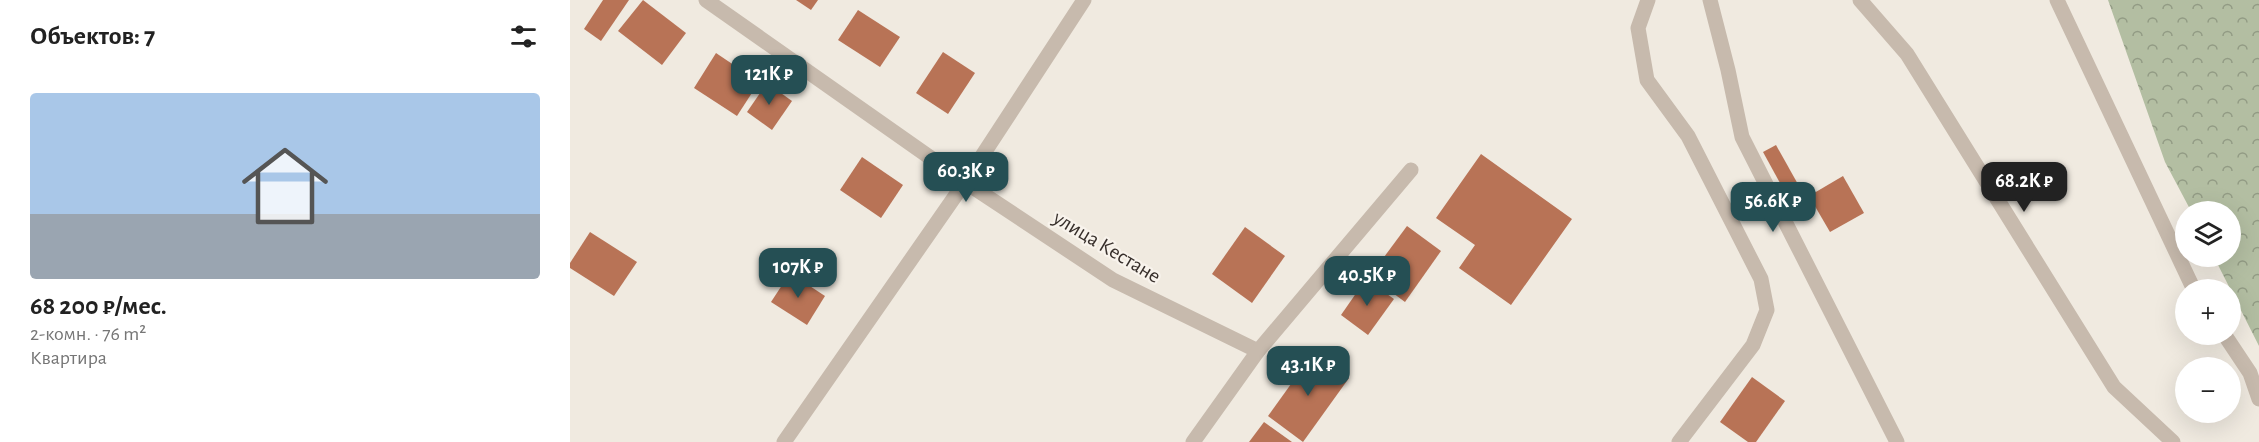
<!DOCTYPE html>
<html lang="ru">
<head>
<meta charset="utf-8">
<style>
	:root { --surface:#fff; --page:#f6f6f6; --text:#222; --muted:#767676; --accent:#254f54 }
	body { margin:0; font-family:"Alegreya Sans",sans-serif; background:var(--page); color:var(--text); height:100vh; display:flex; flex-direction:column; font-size:22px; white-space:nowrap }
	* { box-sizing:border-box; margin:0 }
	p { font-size:20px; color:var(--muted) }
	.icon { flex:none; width:33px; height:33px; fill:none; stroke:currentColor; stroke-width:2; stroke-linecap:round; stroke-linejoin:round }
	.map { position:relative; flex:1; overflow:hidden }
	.side { display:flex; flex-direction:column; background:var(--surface); width:570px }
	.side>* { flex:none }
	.buttons { position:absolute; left:1605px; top:201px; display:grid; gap:12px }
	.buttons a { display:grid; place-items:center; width:66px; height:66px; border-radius:50%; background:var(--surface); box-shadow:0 6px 24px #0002; font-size:30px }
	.price { position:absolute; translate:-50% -51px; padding:0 14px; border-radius:12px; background:var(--accent); color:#fff; font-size:20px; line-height:39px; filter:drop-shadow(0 2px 3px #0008) }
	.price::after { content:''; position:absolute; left:50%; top:36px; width:18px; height:14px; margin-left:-9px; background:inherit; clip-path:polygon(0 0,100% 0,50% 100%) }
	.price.on { background:#222; color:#fff }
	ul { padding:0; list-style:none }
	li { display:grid; align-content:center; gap:12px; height:318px; padding:0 30px }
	li span { display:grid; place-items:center; height:186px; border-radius:6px; color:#555 }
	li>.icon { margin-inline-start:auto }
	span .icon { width:108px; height:108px; fill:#fffc; stroke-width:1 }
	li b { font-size:26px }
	h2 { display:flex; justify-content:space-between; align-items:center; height:72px; padding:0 30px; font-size:26px }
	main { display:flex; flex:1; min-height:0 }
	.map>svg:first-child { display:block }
</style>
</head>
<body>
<main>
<section class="side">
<h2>Объектов: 7<svg class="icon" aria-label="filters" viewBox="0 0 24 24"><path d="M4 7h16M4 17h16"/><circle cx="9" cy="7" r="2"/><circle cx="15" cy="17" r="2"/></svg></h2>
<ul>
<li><span style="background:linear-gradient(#a9c7e8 65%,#9aa5b1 0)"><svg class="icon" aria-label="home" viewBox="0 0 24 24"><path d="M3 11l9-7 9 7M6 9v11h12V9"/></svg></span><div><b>68 200 ₽/мес.</b><p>2-комн. · 76 m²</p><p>Квартира</p></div></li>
</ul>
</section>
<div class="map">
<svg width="1689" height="442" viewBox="0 0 1689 442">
	<defs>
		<pattern id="forest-crowns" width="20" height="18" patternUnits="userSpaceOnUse" patternTransform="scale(1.5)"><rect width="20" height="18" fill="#b3bea2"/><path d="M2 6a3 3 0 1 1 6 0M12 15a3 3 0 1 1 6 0" fill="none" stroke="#929b84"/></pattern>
	</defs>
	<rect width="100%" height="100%" fill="#f0eae0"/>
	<path fill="url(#forest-crowns)" d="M1538,0H1689V346L1644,257L1660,256V212L1621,211L1595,162Z"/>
	<g fill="#b87356">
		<path d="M33,0H59L31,41L14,29Z"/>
		<path d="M73,0L116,33L92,65L48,31Z"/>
		<path d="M226,0H248L241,10Z"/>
		<path d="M288,10L330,37L310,67L268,40Z"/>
		<path d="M373,52L405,73L378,114L346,93Z"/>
		<path d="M146,53L189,82L167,116L124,88Z"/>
		<path d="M197,83L222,101L202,130L177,112Z"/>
		<path d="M1206,145L1234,195L1221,203L1193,152Z"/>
		<path d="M911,154L1002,219L941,305L889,268L905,245L866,218Z"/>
		<path d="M292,157L333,185L311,218L270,190Z"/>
		<path d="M1273,176L1294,213L1260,232L1239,196Z"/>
		<path d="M837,226L871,251L835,302L800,276Z"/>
		<path d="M675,227L715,256L682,303L642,274Z"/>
		<path d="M20,232L67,262L44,296L0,268V263Z"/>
		<path d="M220,273L255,296L237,325L201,302Z"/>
		<path d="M796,279L824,299L798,335L771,315Z"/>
		<path d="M744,352L779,378L733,442L698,416Z"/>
		<path d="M1182,377L1215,401L1186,442H1178L1150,422Z"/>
		<path d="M694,422L722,442H679Z"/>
	</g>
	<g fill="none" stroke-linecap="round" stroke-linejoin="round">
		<g stroke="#c7baad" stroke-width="15">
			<path d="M136,0L395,182L543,280L688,351"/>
			<path d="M1078,0L1068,28L1077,80L1118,136L1191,279L1197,310L1183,345L1109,442"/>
			<path d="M1140,0L1158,70L1172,137L1327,442"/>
			<path d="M1290,0L1337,54L1544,387L1603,442"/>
			<path d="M1487,0L1624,290"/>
			<path d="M1654,334L1680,373L1689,399"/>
			<path d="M214,442L395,182L514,0"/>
			<path d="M623,442L688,351L841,170"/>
		</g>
	</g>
	<g text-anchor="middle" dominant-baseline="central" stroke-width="4.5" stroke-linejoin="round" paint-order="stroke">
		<g font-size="21" fill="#372f2b" stroke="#f8f3ec">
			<text transform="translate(537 247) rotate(31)">улица Кестане</text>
		</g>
	</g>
</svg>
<div class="buttons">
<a><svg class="icon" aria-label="layers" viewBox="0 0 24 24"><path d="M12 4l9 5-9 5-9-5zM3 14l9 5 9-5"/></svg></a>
<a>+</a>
<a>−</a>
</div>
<b class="price" style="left:199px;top:106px">121K ₽</b>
<b class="price" style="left:396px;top:203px">60.3K ₽</b>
<b class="price on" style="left:1454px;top:213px">68.2K ₽</b>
<b class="price" style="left:1203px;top:233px">56.6K ₽</b>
<b class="price" style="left:228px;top:299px">107K ₽</b>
<b class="price" style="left:797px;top:307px">40.5K ₽</b>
<b class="price" style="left:738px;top:397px">43.1K ₽</b>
</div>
</main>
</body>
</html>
